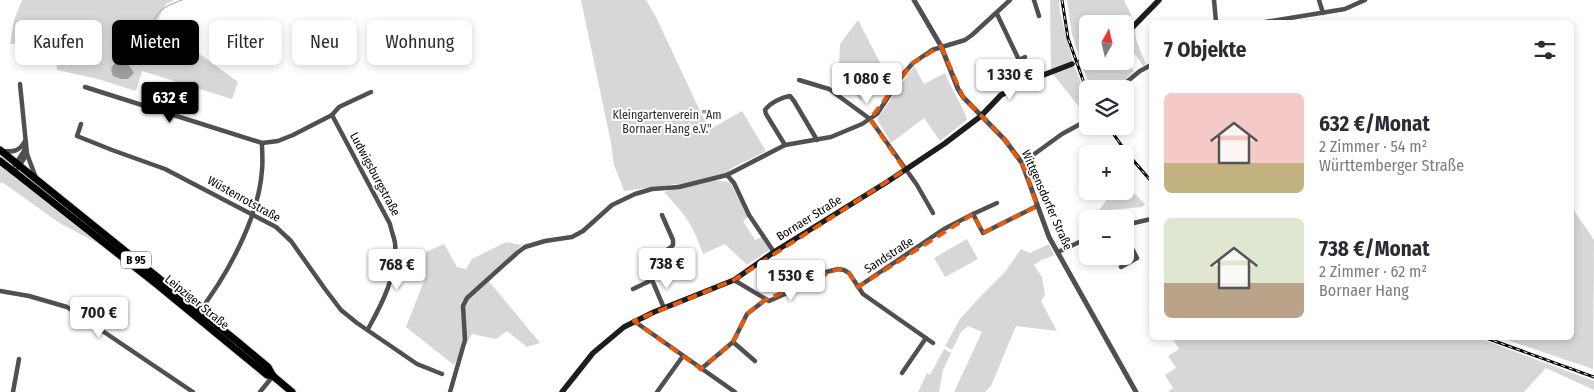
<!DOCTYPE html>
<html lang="de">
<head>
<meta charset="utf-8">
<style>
	:root { --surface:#fff; --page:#f7f7f7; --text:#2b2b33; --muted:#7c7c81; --accent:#000 }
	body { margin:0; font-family:"Fira Sans Condensed",sans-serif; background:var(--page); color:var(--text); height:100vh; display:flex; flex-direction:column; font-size:19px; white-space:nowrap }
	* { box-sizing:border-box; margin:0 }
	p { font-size:16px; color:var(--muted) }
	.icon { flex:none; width:28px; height:28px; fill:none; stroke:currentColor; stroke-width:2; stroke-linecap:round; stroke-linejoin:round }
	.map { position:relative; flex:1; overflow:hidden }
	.drawer { position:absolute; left:1149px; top:20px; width:425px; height:320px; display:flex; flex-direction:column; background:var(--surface); border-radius:8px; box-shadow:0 2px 8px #0003 }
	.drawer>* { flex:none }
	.top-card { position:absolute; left:15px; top:20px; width:475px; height:45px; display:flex; gap:10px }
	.needle { width:32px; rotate:8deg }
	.tools { position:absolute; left:1079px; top:15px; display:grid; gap:10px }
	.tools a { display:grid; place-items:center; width:55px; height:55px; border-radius:8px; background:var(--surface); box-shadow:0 2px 8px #0003; font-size:25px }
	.price { position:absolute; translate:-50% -42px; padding:0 11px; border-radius:5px; background:#fff; color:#222; font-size:16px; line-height:32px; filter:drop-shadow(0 1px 2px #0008) }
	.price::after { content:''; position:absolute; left:50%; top:30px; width:15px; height:11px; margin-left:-8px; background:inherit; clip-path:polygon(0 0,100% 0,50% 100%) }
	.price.current { background:var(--accent); color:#fff }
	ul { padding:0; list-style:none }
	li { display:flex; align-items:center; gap:15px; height:125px; padding:0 15px }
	li span { display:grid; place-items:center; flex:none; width:140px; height:100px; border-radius:8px; color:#555 }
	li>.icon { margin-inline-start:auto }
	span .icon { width:60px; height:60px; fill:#fffc; stroke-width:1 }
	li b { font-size:21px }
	h2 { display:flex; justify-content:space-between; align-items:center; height:60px; padding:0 15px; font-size:21px }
	.tag { padding:0 18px; border-radius:8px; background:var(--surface); box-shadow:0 2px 8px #0003; font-size:18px; line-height:45px }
	.tag.current { background:var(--accent); color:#fff }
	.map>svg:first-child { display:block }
</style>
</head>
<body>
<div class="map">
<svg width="1594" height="392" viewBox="0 0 1594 392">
	<rect width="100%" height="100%" fill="#fff"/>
	<g fill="#d7d7d7">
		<path d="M22,0H174L166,4L155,25L189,46L238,82L232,99L142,71L136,91L98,79L57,70L54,41L10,44L14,20Z"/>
		<path d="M581,0H646L656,17L709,130L742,111L766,151L730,169L727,175L712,180L730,182L748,217L743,221L755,240L762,237L771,249L747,265L725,244L703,254C693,224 685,215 664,192L678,187L676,184L624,191L614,165L611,143Z"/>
		<path d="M1050,0H1059L1060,12L1073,62L1051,71Z"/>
		<path d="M1067,0H1124L1133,19L1125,26V24H1088L1087,56L1080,59L1072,34Z"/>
		<path d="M858,20L889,80L860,101L839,67L840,44Z"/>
		<path d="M1135,27L1136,40L1146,64L1143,66L1135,54L1127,62L1134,71L1115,89H1091L1081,63L1088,61H1125V37Z"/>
		<path d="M914,66L924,84L945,73C951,89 962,103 967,120L940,141L924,118L891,143L877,119Z"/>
		<path d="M1074,66L1087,97V117L1052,73Z"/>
		<path d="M0,165L110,250L58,222L2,182L0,184Z"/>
		<path d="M1125,184L1145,204L1142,207L1098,211L1106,201L1111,191H1125Z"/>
		<path d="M1571,206L1594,240L1593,369L1501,338H1571Z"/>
		<path d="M967,239L978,259L945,277L934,258Z"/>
		<path d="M506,242L522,245L487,279L540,343L527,347L507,331L496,339L472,334L454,365L406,327L426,276V252L444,244L457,267L466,269L472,259Z"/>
		<path d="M1049,244L1054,255L1045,259H1043L1034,265L1042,277L1045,295L1041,301L1057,331L1016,326L991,386L985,392H954L982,332L968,326L961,332L952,350L945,346L960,319L977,300L1005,272L1021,249L1030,253Z"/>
		<path d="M1172,338H1478L1594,381V390L1546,368L1524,392H1168L1173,388L1165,375L1176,368L1168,356L1179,349Z"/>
		<path d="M944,349L951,353L943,370L939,392H918L927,373L930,375Z"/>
	</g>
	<path fill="#9e9e9e" d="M121,53L134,73L128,79H121L113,76L111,69Z"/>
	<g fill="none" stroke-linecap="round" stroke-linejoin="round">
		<path stroke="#9e9e9e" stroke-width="1" d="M149,34C157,10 159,9 182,0"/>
		<g stroke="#dbdbdb" stroke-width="9">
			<g id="primary">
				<path d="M16,163L238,342L268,367L273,376L292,392"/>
				<path d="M13,171L155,283L267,375L273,376"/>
			</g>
		</g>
		<g stroke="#dbdbdb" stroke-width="9">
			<g id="trunk">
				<path d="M0,150L16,163"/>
				<path d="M0,161L13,171"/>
			</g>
		</g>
		<g stroke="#505050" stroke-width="4.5">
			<path d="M1034,0L1039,16"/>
			<path d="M1214,0L1216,22"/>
			<path d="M1319,0L1323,13"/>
			<path d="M997,14L1019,60L1025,57"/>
			<path d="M1265,22L1345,9L1365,0"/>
			<path d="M799,80L829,89L870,119L917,185L933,213"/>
			<path d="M20,84L27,154L36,178"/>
			<path d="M85,87L262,143L278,141L293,135L332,115L339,107L371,92"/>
			<path d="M1118,89L1140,71L1151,65"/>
			<path d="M332,115L390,224C391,230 394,237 395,243C398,273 382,304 368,329"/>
			<path d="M81,124L77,136L112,150L165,169L276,227L291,241L325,289L341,310L357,323L417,364L442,374"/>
			<path d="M785,145L766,114L765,110C770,103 782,97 790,96L794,101L817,140"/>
			<path d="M2,151C13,152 19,152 25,141"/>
			<path d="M1022,163L1062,134L1084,122L1088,118"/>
			<path d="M15,165L24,151L26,143"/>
			<path d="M18,168L27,154"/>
			<path d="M727,175L734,183L749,215L774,252"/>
			<path d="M973,214L997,203"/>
			<path d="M1125,225L1151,219"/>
			<path d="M1058,252L1088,238"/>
			<path d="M1121,267L1137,258L1125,235"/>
			<path d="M652,280L664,308"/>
			<path d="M734,280L769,301L794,290L826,272L838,269L844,270L849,273L863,294L933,343"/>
			<path d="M858,287L944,229L973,214L983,233L1037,206"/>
			<path d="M633,289L652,280C651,265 647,259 662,252C667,250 670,249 673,245V240L662,215"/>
			<path d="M0,291L29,296L67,307L193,392"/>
			<path d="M198,313C227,276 259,217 262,170C263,161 262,152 262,143"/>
			<path d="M634,321L735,392"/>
			<path d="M733,342L755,361"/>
			<path d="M701,369L733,342L747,314L765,300"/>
			<path d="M902,373L926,338"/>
			<path d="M13,392L19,359"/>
			<path d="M260,392L273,376"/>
			<path d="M450,392L465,340L463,306L467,298L517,253L525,247L545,241L572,237L583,231L612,205L635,194L652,189L679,187L727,175L785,145L831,137L862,124L877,114L904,73L913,63L932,50L965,40L972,35L1010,0"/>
			<path d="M657,392L683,356"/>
		</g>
		<path stroke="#505050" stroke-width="5" d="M914,0L941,46L958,89L963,97L1005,140L1022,163L1049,237L1136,392"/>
		<g stroke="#1d1d1d" stroke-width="5.5">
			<path d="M1125,35L1159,0"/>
			<path d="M1081,61L1088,58"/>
			<path d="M562,392L593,353L624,327L654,312L734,280L774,252L887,182L944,144L981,116L1001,95L1033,79L1072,64"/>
		</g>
		<use href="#primary" stroke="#000" stroke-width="7"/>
		<use href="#trunk" stroke="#000" stroke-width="7"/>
		<g stroke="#000" stroke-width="3">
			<g id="rail">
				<path d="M1062,0L1068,38L1088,94"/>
				<path d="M1108,126L1126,152L1151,181"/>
				<path d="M1486,338L1594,377"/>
			</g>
		</g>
		<use href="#rail" stroke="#fff" stroke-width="1" stroke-dasharray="4" stroke-linecap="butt"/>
	</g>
	<path fill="none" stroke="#e8590c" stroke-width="4" stroke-dasharray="10 6" stroke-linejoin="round" d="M941,46L963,97L1005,140L1024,167L1037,206L983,233L973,214L858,287L849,273L838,269L765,300L747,314L733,342L701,369L634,321L734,280L905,170L870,119L913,63Z"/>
	<g text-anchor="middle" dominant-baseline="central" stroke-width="4" stroke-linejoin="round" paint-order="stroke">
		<rect fill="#fff" stroke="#4c4c4c" stroke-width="1" x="121" y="251.5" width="30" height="17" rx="4"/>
		<g font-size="11" font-weight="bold" fill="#000">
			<text x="136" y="260">B 95</text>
		</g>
		<g font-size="12" fill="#2e2e2e" stroke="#fff">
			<text x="667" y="115">Kleingartenverein "Am<tspan x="667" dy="14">Bornaer Hang e.V."</tspan></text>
		</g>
		<g font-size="12" fill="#000" stroke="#fff">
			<text transform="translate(375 174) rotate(62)">Ludwigsburgstraße</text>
			<text transform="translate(244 199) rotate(29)">Wüstenrotstraße</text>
			<text transform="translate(1047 200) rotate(66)">Wittgensdorfer Straße</text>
			<text transform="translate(809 218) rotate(-32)">Bornaer Straße</text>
			<text transform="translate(889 255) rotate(-33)">Sandstraße</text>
			<text transform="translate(197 302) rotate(39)">Leipziger Straße</text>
		</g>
	</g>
</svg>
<div class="tools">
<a><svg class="needle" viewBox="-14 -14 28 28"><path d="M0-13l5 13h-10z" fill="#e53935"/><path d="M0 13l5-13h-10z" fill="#7c7c81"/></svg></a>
<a><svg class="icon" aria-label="layers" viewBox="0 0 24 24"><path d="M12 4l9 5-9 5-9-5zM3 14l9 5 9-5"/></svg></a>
<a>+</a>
<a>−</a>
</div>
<b class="price" style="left:1010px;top:101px">1 330 €</b>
<b class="price" style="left:867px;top:105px">1 080 €</b>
<b class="price current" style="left:170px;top:124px">632 €</b>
<b class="price" style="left:667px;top:290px">738 €</b>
<b class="price" style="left:397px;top:291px">768 €</b>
<b class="price" style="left:791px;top:302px">1 530 €</b>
<b class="price" style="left:99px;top:339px">700 €</b>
<div class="top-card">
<a class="tag">Kaufen</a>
<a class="tag current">Mieten</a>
<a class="tag">Filter</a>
<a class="tag">Neu</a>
<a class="tag">Wohnung</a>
</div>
<section class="drawer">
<h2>7 Objekte<svg class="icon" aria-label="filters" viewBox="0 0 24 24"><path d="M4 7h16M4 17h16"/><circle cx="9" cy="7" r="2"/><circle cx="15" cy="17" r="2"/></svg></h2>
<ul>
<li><span style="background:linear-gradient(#f6c9c9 70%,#c2b280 0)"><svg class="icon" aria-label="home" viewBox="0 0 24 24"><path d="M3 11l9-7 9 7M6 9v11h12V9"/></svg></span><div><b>632 €/Monat</b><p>2 Zimmer · 54 m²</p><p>Württemberger Straße</p></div></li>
<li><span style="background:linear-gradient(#dfe7d0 65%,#b9a48a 0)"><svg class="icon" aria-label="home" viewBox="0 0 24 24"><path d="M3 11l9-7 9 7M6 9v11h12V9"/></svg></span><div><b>738 €/Monat</b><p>2 Zimmer · 62 m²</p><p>Bornaer Hang</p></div></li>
</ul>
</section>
</div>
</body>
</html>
